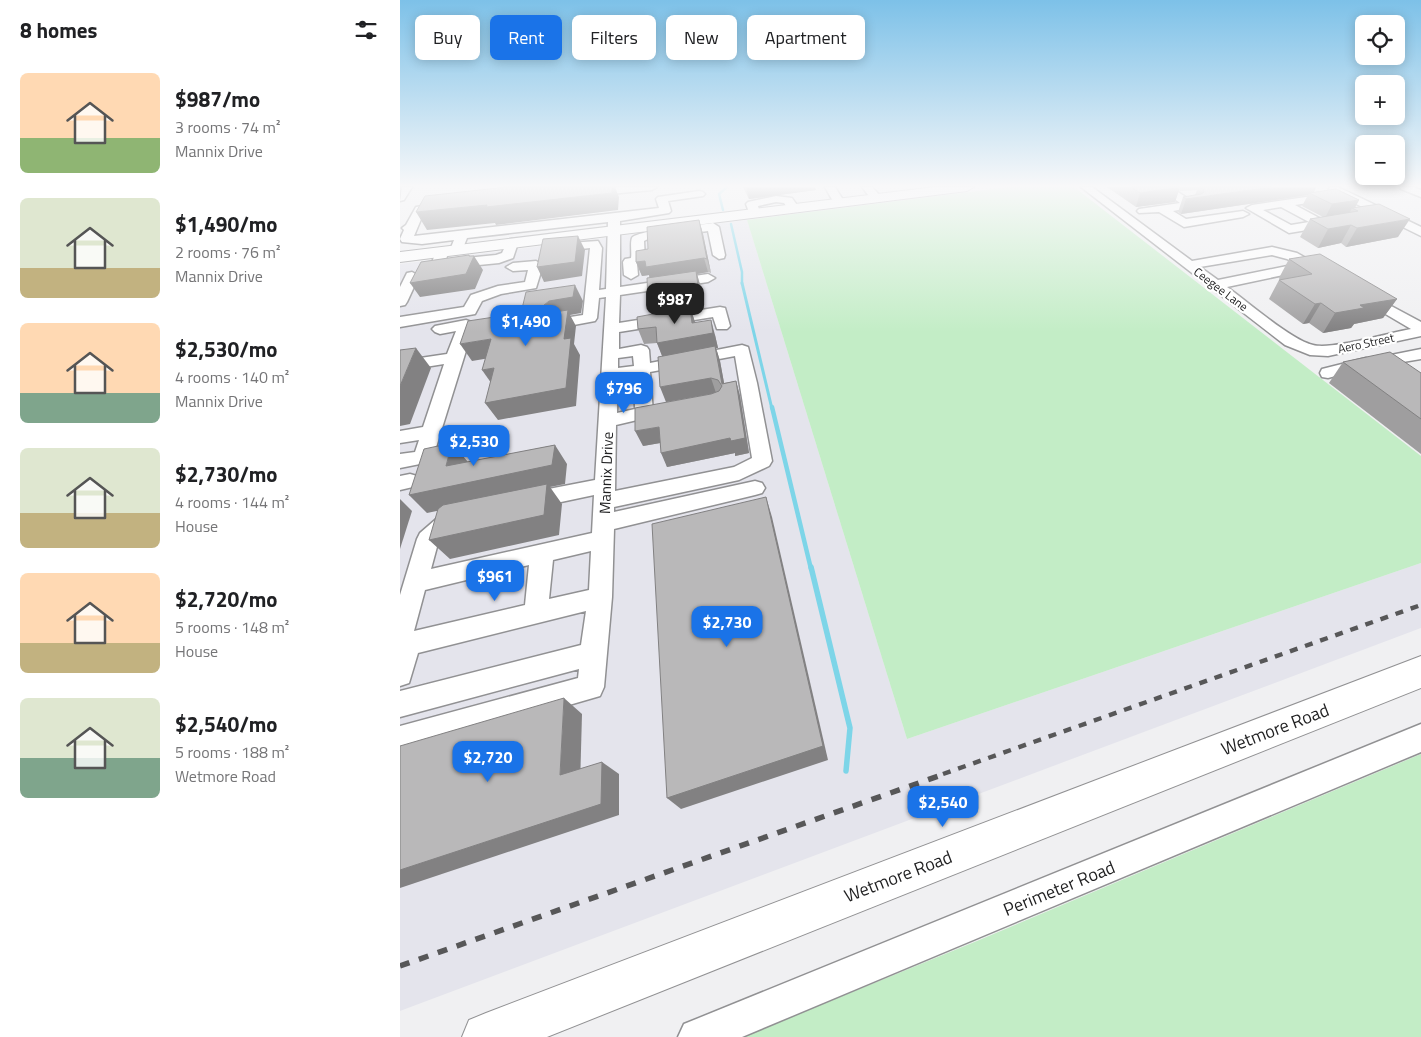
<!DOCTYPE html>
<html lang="en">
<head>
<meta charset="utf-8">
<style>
	:root { --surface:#fff; --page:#f2f2f2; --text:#202124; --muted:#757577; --accent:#1a73e8 }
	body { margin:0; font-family:"Titillium Web",sans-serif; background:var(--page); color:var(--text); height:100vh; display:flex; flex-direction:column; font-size:19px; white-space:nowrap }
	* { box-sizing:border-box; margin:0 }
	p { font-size:16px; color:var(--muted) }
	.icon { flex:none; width:28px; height:28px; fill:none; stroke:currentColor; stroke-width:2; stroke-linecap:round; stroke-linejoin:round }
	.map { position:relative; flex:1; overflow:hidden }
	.side { display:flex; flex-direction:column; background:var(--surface); width:400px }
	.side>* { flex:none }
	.guide { position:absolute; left:15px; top:15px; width:475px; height:45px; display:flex; gap:10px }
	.controls { position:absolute; left:955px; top:15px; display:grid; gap:10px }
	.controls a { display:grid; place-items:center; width:50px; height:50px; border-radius:8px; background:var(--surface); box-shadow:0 2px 12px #0003; font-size:25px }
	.price { position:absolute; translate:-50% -42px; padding:0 11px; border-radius:10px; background:var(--accent); color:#fff; font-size:16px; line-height:32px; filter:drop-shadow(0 1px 2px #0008) }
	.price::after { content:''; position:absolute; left:50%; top:30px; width:15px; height:11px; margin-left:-8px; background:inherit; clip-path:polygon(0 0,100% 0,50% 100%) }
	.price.on { background:#222; color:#fff }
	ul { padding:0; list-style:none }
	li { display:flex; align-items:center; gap:15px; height:125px; padding:0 20px }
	li span { display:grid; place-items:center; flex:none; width:140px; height:100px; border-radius:8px; color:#555 }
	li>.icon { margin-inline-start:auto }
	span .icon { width:60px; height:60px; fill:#fffc; stroke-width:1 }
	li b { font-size:21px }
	h2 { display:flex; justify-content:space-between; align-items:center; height:60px; padding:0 20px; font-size:21px }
	.tag { padding:0 18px; border-radius:8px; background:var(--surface); box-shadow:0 2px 12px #0003; font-size:18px; line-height:45px }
	.tag.on { background:var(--accent); color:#fff }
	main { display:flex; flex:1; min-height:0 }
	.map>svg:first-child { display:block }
</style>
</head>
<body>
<main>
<section class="side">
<h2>8 homes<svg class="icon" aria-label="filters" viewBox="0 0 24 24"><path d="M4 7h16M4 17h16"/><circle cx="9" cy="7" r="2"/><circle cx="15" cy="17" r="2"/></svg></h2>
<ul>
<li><span style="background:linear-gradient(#ffd9b3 65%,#8fb573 0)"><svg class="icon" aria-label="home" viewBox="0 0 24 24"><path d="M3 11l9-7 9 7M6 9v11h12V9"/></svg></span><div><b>$987/mo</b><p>3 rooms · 74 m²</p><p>Mannix Drive</p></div></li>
<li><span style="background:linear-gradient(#dfe7d0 70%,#c2b280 0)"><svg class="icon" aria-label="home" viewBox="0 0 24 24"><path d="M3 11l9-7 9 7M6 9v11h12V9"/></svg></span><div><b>$1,490/mo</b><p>2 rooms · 76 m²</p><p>Mannix Drive</p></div></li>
<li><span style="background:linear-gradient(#ffd9b3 70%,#7fa58c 0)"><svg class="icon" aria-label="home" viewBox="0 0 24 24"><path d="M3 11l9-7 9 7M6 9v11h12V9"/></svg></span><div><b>$2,530/mo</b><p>4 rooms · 140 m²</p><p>Mannix Drive</p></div></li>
<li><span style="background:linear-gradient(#dfe7d0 65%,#c2b280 0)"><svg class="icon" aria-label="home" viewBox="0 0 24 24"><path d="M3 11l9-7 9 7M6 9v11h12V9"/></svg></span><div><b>$2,730/mo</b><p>4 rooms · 144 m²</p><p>House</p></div></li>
<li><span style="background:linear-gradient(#ffd9b3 70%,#c2b280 0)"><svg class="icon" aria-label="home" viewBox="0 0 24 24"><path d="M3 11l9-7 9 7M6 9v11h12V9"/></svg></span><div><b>$2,720/mo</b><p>5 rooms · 148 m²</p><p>House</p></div></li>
<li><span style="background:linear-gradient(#dfe7d0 60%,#7fa58c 0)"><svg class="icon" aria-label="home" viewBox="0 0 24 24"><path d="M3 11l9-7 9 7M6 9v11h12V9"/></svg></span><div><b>$2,540/mo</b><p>5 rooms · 188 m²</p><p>Wetmore Road</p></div></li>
</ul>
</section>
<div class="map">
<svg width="1021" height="1037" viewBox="0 0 1021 1037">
	<rect width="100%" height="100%" fill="#f0f0f2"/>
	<path fill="#e4e4ec" d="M347,220L507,739L1021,563V628L0,1011V264Z"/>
	<g fill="#c3edc6">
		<path d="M609,187H674L1021,456V563L507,739L347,220Z"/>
		<path d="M1021,754V1037H342L577,941Z"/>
	</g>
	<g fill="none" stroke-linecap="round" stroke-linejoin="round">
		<g stroke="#7dd5e8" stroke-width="2.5">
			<path d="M323,210L319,194L327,187"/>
			<path d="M331,224L342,272V284"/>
		</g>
		<path stroke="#7dd5e8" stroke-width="3" d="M342,283L372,409"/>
		<path stroke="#7dd5e8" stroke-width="4.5" d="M372,407L411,569"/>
		<path stroke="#7dd5e8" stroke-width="5.5" d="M411,567L450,728L446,771"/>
		<g stroke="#919193" stroke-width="3">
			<g id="minor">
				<path d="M2,187H12L4,200L0,201Z"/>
				<path d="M221,187H257L252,190L189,196L184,193L189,190Z"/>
				<path d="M425,187H435L445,203L443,205H435Z"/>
				<path d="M462,187H472L482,198L480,200H472Z"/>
				<path d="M681,187H692L792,261L872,247L897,253L925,269L927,272L925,275H915L907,270L827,287C847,301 891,340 913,345C932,350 989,333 1011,329L960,299L958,296L960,293L965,292L1021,322V336L928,356L910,355L885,345ZM872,255L887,259L897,264L818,280L800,267Z"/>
				<path d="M758,187H770L795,203L797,205L795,207L773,211L786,219L843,211L849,214L843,217L784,227L759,212L739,213L737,211L739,209L780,203Z"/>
				<path d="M930,187H938L1021,227V236L938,195L937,198L933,199L895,205L923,220L943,218L945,221L943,224L889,233L846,208L852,205L933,193L929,189ZM881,207L909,222L891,225L863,210Z"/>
				<path d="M1000,187H1013L1021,190V197L1001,189Z"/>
				<path d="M299,191L303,192L305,194L303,196L268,201L271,211L269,213L220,221V287L308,274L315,278L308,282L220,295L219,323L320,307L325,308L330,326L327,329H317L313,317L219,332V349L241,345L247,347L249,350L250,363L342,345L348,347L357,383L372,461L369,466L339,480L214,507V512L355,481L362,483L365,488L362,493L355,495L214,529L212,597L204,687L200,696L0,754V726L178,678L179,669L0,717V691L181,645L186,611L18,653L9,683L0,686V595L17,539L20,533L42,514L50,512L58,514L61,520L58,526L38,543L31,569L192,533L194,495L128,509L121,506L118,501L121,496L128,493L195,480L206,297L199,298L197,318L195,321L163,327L158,325L155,322L158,319L183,315L190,248L154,252L148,248L154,244L198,241L202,248L199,290L206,289L208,222L67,238L61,253L56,254L50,250L54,240L22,244L2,242L0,239L4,230L2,228L6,225L16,207L42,203L46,204L48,206L46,208L24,212L14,236L259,208L256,199L258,197ZM233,356L234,366L218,368V358ZM335,356L352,458L334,467L215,491L216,425L250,417L253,413L250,372ZM234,375L235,409L217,413L218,379ZM191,551L189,590L149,599L153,560ZM129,565L125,605L14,631L25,590Z"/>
				<path d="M376,196L392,198L399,208L397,210H389L384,203L376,202L358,206L360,213L358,215H350L346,204L348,202Z"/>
				<path d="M313,223L319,227L325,255L324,258L319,259L313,255L308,231L248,239L244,241L245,260L243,263L237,264L238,275L231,279L224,275L223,262L225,259L231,258C232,253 230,243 232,238C237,230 301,225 313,223Z"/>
				<path d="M112,239L118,243L113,258L99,263L38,269L31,265L37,249H47L48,252L46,260L96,255L102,253L108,240Z"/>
				<path d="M136,261L143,265L136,288L101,294L82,301L75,314L0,327V317L64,307L71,295L98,286L125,282L128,270L113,271L106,267L113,263Z"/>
				<path d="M12,272L19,276L7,302L5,305L0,306V287L7,273Z"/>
				<path d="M66,320L71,322L74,325L33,457L30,462L0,468V454L15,452L19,440L0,443V431L23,427L44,364L0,371V361L47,354L56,331L40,334L35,332L32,329L35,326Z"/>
				<path d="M1021,349V359L997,363L991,361L989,358L991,355Z"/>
				<path d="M966,358L972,360L974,363L972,366L928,378L922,377L920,373L922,369Z"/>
				<path d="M10,474L17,476L20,481L17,486L0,490V476Z"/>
				<path d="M1021,724V752L342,1037H278L284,1024Z"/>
			</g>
		</g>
		<g stroke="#919193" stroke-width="2">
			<g id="major">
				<path d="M535,187H574L567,191L0,262V252Z"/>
				<path d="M1021,656V688L147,1037H62L69,1020L86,1013Z"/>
			</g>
		</g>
		<use href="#minor" fill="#fff" fill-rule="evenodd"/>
		<use href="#major" fill="#fff" fill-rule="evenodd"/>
		<path stroke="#575758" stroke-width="4.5" stroke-dasharray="8 8" stroke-linecap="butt" d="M543,774L1021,605"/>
		<path stroke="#575758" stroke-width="5.5" stroke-dasharray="10 10" stroke-linecap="butt" d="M0,966L547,773"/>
	</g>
	<g fill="#9f9e9f">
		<path d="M343,187H415L416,190L349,199Z"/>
		<path d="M707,187H916L914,192L959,200L955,208L998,237L946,247L941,243L918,248L900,237L910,219L923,217L902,206L908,195L781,214L778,212L783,197L795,195L797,190L780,191L779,190L775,202L736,207Z"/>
		<path d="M299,220L303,234L311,273L308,272L297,274L300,285L304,308L291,310L295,322L315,335L318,348H316L320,361L324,383L336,381L340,396L349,453L335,456V453L267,467L260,443L243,446L312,394L266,402L262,356L257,343L244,344L238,329L253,314L249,277V275L242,276L236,262L248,249Z"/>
		<path d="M889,259L997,299L983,318L954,324L951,328L923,333L909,323L903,324L869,299L879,280H880L879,278Z"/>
		<path d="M943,362L1021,373V454L929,383Z"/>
	</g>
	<g fill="#828182">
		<path d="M212,187H215L219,197L218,210L96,225L95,223L27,230L16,212Z"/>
		<path d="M346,187H415L416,190L349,199Z"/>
		<path d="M780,187L775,202L736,207L740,193Z"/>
		<path d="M872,187H916L913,194L909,193L908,195L781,214L786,199Z"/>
		<path d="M959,200L954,209L952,208L949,214L925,218L932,204Z"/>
		<path d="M1010,219L998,237L946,247L957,228Z"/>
		<path d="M299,220L303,234L311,273L307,259Z"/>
		<path d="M951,225L941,243L918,248L928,229Z"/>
		<path d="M178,236L185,250L182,276L144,282L137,267Z"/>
		<path d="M69,255L72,260L74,256L83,270L75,289L20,297L10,283L69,256Z"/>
		<path d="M304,258L308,272L297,274L300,285L304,308L291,310L295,322L297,336L311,320L315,335L318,348H316L320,361L327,399L322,384L316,348L263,358L257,343L297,336L254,316L248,301L251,281L249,275L242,276L236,262L245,261Z"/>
		<path d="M175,285L183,301L181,313L170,315L176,326L174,344L180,355L176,406L98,420L85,403L164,339L158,317L144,305L149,301Z"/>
		<path d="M997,299L983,318L954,324L951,328L923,333L935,313L960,305Z"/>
		<path d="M921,303L909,323L903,324L915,304Z"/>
		<path d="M91,339L102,356L72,361L60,344Z"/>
		<path d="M16,348L31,368L10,424L0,426V386Z"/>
		<path d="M94,368V387L82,370Z"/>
		<path d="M311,378L316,393L266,402L260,387Z"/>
		<path d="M336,381L340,396L349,453L335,456V453L267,467L261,453Z"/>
		<path d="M259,427L266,442L243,446L235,431Z"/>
		<path d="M52,443L68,462L155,445L167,464L165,484L150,487L162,504L159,535L50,559L29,540L147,488L27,513L9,495L46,466Z"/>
		<path d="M366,497L372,517L428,760L281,809L267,798Z"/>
		<path d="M0,499L12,511L0,549Z"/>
		<path d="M164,698L182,714L180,787L160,775Z"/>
		<path d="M202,762L219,774V815L0,888V870Z"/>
	</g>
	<g fill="#b9b8b9" stroke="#828182">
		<path d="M107,187H212V193L86,207L87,205L16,212L25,196Z"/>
		<path d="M731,187H780L740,193Z"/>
		<path d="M800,187H872L786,199L783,197L801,194L804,192L803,189Z"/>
		<path d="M936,189L959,200L932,204L909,193Z"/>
		<path d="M979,204L1010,219L957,228L951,225L928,229L910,219L958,211L952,208Z"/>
		<path d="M299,220L307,259L304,258L246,267L245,261L236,262V251L248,249L247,227Z"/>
		<path d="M178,236L175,262L137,267L143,239Z"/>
		<path d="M920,254L997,299L960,305L964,308L935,313L921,303L915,304L879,280L912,274L889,259Z"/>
		<path d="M69,255V256H74L66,274L10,283L21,262Z"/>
		<path d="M296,271L299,293L248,301L247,278Z"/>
		<path d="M175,285L173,297L149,301L144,305L154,312L168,310L164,339L171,338L166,388L85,403L94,368L82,370L91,339L60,344L68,321L121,313L126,292Z"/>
		<path d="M290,307L292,323L311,320L313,333L257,343L256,327L238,329L237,317Z"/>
		<path d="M315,346L322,384L336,381L345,438L331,441L330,438L261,453L259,427L235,431V408L311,394L319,391L322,386L318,380L311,378L260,387L258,357Z"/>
		<path d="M16,348L0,386V350Z"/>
		<path d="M990,352L1021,373V419L943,362Z"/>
		<path d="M52,443L46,466L155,445L152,465L9,495L24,449Z"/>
		<path d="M147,484L144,515L29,540L38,509L43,505Z"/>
		<path d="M366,497L423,746L267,798L252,524Z"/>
		<path d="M164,698L160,775L202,762L201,804L0,870V746Z"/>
	</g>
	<linearGradient id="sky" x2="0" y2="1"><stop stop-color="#7dc1e8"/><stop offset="0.56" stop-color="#f8f8f9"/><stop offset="1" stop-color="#f8f8f9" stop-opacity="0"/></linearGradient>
	<rect width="1021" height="332" fill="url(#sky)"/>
	<g text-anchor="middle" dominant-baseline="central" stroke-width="4.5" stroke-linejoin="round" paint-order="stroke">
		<g font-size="12" fill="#1f1f20" stroke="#fff">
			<text transform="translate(821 289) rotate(37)">Ceegee Lane</text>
			<text transform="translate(966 343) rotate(-12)">Aero Street</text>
		</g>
		<g font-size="15" fill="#1f1f20" stroke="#fff">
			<text transform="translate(206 473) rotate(-88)">Mannix Drive</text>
		</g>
		<g font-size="18" fill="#1f1f20" stroke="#fff">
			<text transform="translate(875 729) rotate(-21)">Wetmore Road</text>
			<text transform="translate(498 876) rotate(-21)">Wetmore Road</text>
			<text transform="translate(659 888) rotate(-22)">Perimeter Road</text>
		</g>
	</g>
</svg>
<div class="controls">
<a><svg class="icon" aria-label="locate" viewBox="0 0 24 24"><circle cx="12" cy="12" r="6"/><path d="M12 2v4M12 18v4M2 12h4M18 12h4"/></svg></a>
<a>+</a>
<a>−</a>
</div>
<b class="price on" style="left:275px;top:325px">$987</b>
<b class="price" style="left:126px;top:347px">$1,490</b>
<b class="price" style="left:224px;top:414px">$796</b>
<b class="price" style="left:74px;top:467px">$2,530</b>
<b class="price" style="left:95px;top:602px">$961</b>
<b class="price" style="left:327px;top:648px">$2,730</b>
<b class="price" style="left:88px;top:783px">$2,720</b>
<b class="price" style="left:543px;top:828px">$2,540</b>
<div class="guide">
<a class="tag">Buy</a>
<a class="tag on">Rent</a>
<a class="tag">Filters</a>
<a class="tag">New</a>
<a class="tag">Apartment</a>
</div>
</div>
</main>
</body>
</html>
